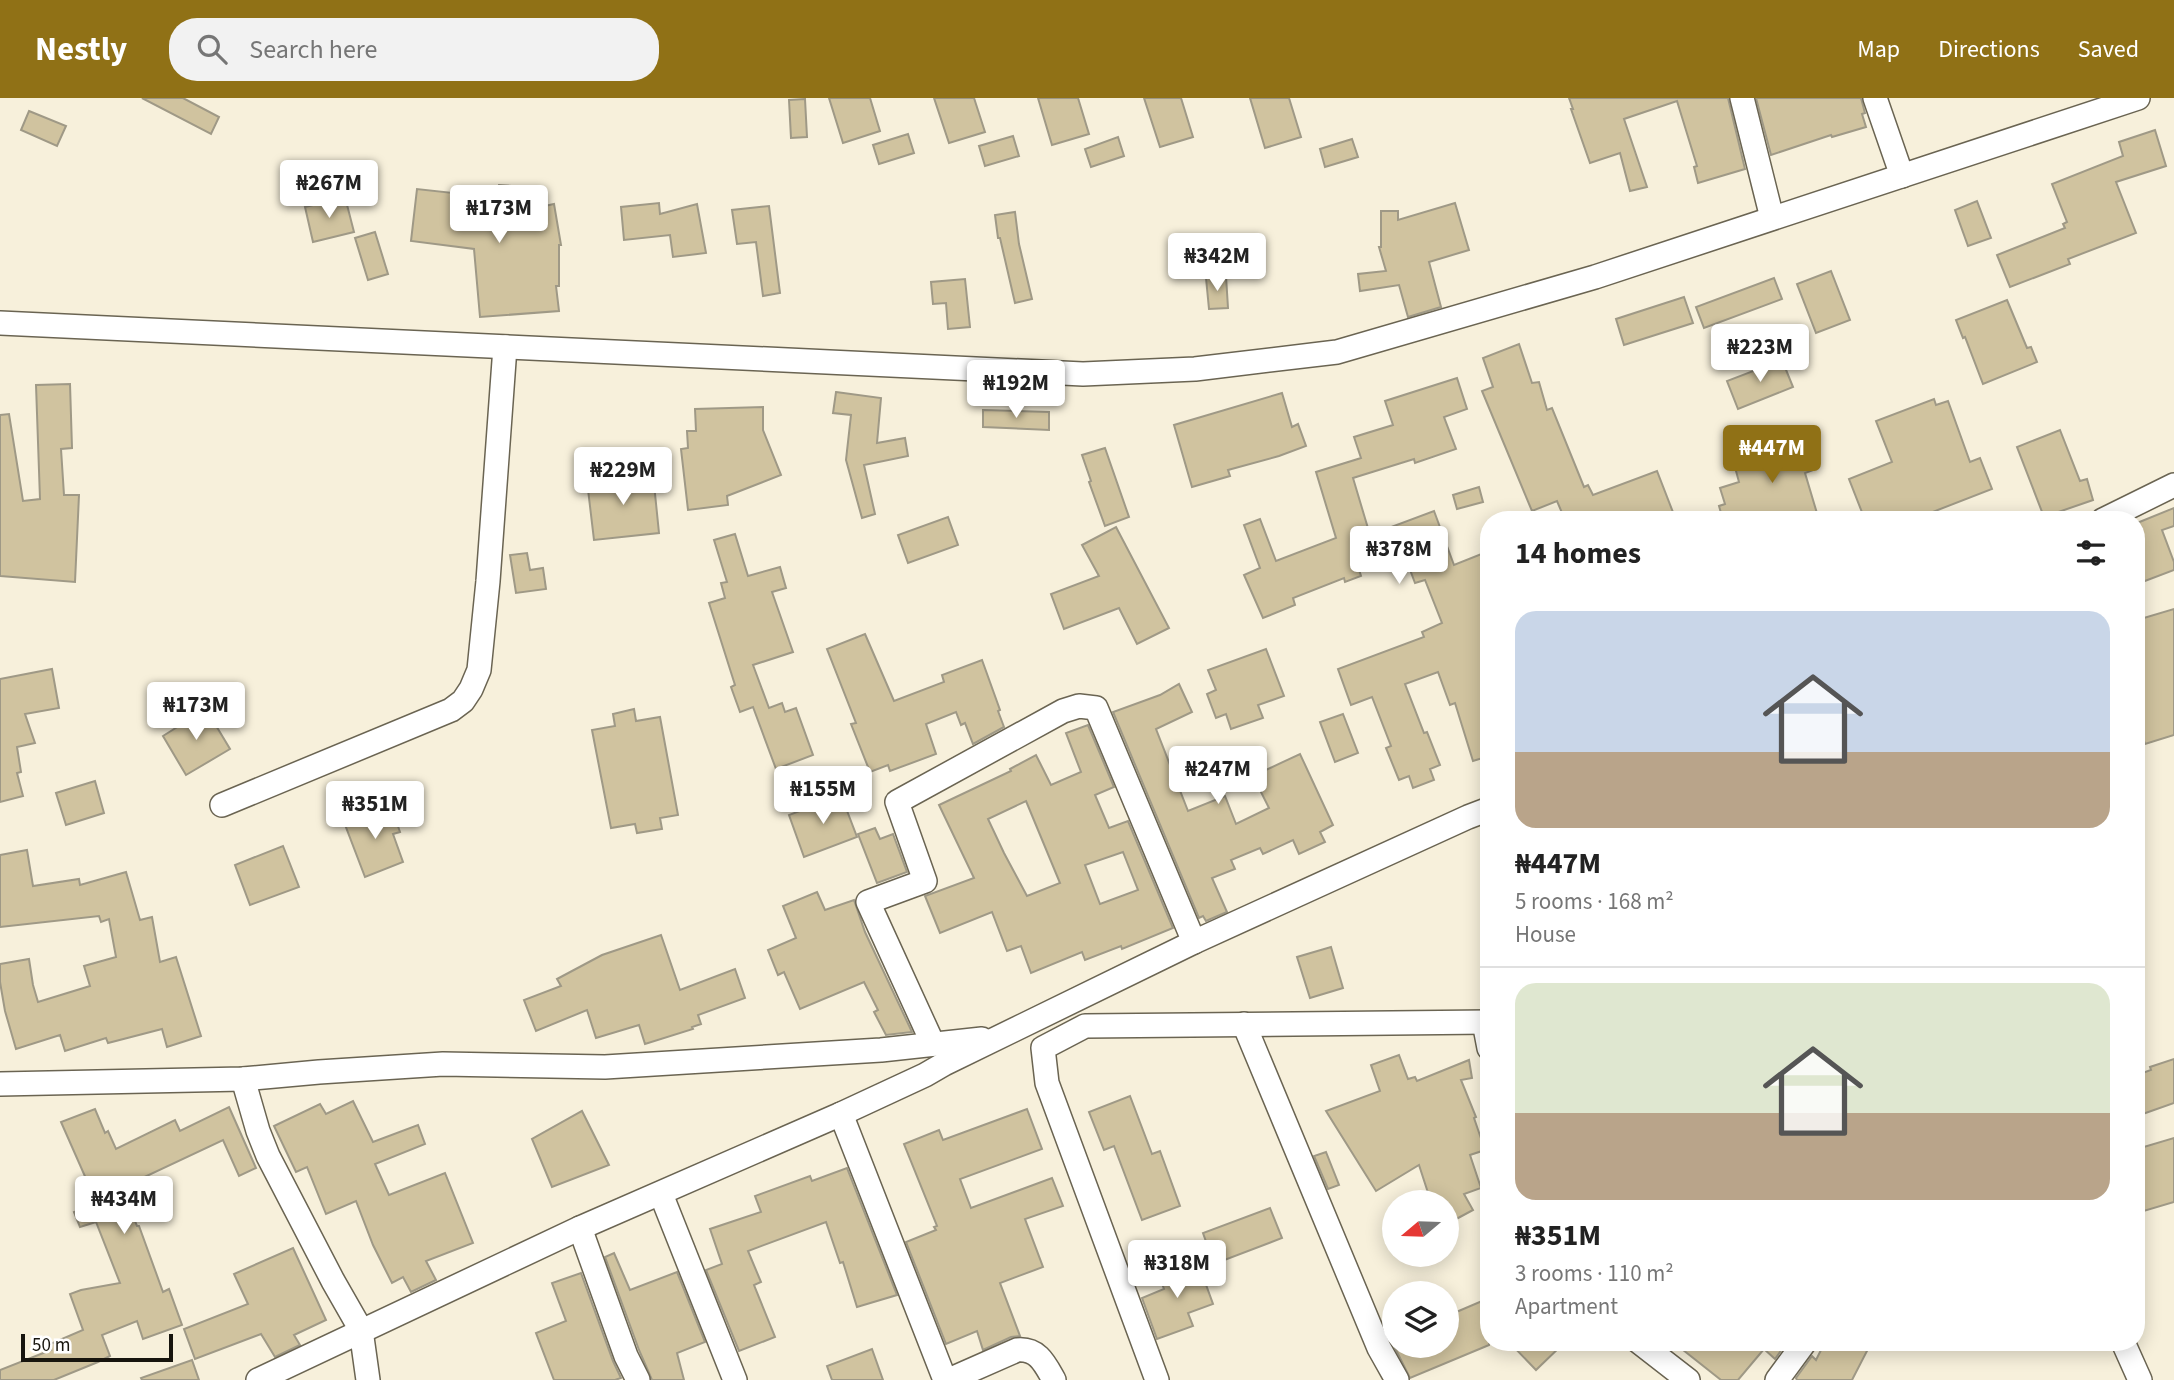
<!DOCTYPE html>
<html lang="en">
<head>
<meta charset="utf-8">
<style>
	:root { --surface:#fff; --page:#f2f2f2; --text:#222; --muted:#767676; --line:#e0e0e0; --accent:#907116 }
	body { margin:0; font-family:"Source Sans 3",sans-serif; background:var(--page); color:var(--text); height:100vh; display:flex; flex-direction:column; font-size:26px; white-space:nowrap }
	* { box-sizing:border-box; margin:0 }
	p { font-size:23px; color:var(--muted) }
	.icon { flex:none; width:38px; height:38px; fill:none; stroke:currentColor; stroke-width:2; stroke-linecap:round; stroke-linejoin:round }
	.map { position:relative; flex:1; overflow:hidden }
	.drawer { position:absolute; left:1480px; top:413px; width:665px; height:840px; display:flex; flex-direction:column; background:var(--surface); border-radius:28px; box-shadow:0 4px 18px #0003 }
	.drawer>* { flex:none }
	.needle { width:46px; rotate:251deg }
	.controls { position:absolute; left:1382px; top:1092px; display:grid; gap:14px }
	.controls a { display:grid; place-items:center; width:77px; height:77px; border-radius:50%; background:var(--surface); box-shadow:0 4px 18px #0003; font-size:35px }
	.scale { position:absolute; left:21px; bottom:18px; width:152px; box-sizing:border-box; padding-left:7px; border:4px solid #17150e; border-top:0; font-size:19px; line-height:24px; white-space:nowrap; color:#17150e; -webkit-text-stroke:5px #fff; paint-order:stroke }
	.price { position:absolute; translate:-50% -60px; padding:0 16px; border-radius:7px; background:#fff; color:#222; font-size:23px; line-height:46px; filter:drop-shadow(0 2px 4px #0008) }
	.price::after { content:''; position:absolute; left:50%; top:42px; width:21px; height:16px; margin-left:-10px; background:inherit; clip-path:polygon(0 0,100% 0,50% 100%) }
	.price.selected { background:var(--accent); color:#fff }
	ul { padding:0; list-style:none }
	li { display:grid; align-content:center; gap:14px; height:371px; padding:0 35px }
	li+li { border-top:2px solid var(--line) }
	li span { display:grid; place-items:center; height:217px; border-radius:21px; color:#555 }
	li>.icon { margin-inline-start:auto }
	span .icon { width:126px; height:126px; fill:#fffc; stroke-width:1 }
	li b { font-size:30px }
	h2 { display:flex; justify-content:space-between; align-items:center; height:84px; padding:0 35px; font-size:30px }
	header { display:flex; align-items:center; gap:42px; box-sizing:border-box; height:98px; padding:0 35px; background:var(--accent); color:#fff }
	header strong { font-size:33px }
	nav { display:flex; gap:38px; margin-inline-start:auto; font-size:24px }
	.search { width:490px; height:63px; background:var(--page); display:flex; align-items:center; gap:18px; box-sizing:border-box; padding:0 24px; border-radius:28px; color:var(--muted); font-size:26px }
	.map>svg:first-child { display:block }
</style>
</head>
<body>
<header>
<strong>Nestly</strong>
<div class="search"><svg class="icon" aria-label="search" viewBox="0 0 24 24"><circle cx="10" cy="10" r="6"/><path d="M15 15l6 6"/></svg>Search here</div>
<nav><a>Map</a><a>Directions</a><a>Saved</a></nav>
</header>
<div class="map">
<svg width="2174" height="1282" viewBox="0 0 2174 1282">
	<rect width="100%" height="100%" fill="#f7f0db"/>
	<g fill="#d0c39f" stroke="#9f9986" stroke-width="2" fill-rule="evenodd">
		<path d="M142,0H183L219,19L211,36Z"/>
		<path d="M829,0H870L880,33L843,45Z"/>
		<path d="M934,0H974L985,34L949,45Z"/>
		<path d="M1038,0H1078L1089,36L1052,47Z"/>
		<path d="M1144,0H1181L1193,39L1160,49Z"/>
		<path d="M1250,0H1289L1301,39L1265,50Z"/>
		<path d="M1569,0H1728L1745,71L1698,85L1694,69L1697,68L1677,3L1624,21L1647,89L1630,93L1620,55L1590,65L1571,11H1573Z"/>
		<path d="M1756,0H1861L1865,15L1862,16L1866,29L1832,39L1831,37L1771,57Z"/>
		<path d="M805,1L807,39L791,40L789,2Z"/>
		<path d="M29,13L66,28L57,48L21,32Z"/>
		<path d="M2155,32L2166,68L2116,84L2136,135L2068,161L2070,166L2010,189L1997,157L2065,130L2063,126L2067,124L2052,86L2123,58L2119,44Z"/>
		<path d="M908,36L914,55L879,66L873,47Z"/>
		<path d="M1013,38L1019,58L985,68L979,48Z"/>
		<path d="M1118,39L1124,58L1091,69L1085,51Z"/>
		<path d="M1352,41L1358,59L1325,69L1320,51Z"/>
		<path d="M499,87L541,90L540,109L554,106L561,147H559V188H556L559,213L480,219L474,151L411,143L417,91L498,100Z"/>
		<path d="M345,99L354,134L313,144L305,109Z"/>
		<path d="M1977,103L1991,140L1968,148L1955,112Z"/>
		<path d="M659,105L660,116L697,106L706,155L673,159L670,137L624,142L621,109Z"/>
		<path d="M1455,105L1469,152L1429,164L1441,209L1408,219L1399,187L1360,193L1358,176L1386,173L1379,149H1381V113H1398V122Z"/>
		<path d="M769,108L780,195L763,198L756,144L737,146L732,112Z"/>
		<path d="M1015,114L1019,146L1032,201L1015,205L1000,140H998L995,117Z"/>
		<path d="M375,134L388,176L368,182L355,140Z"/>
		<path d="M1831,173L1850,222L1816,235L1797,186Z"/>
		<path d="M1226,178L1228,210L1209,211L1206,180Z"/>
		<path d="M1774,180L1782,201L1704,230L1696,209Z"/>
		<path d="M965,181L970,229L948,231L946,205L933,206L931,184Z"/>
		<path d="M1684,199L1693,225L1624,247L1616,221Z"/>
		<path d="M2007,202L2027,250L2031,249L2037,264L1983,286L1965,239L1963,240L1956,222Z"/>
		<path d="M1519,246L1532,285L1539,284L1547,312L1552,310L1584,389L1588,387L1593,397L1657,373L1676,422H1565L1557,403L1532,413L1482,293L1493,289L1483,260Z"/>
		<path d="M1782,262L1793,289L1738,311L1727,283Z"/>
		<path d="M1457,280L1467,311L1444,319L1456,351L1415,365L1414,361L1353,380L1370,437L1434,413L1454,467L1489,453V658L1473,663L1455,605L1450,607L1438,574L1405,586L1424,635L1427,634L1440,667L1430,671L1434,682L1413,690L1409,678L1399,682L1386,650L1391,648L1372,599L1351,607L1338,571L1424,539L1422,534L1442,525L1425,482L1415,485L1400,445L1355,459L1361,478L1345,484L1344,480L1293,500L1295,507L1263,520L1244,477L1260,470L1244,427L1260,421L1276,463L1336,440L1316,374L1361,360L1354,339L1393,327L1385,303Z"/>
		<path d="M70,286L72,350L61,351L64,397H79L75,484L0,478V317L9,316L23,403L40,401L36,287Z"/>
		<path d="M836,294L881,300L877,345L905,340L908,358L864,367L875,416L862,420L846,362L851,317L833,315Z"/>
		<path d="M1282,295L1292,329L1298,326L1306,348L1279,358L1228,372L1230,378L1192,389L1174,327Z"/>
		<path d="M1934,301L1936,307L1948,303L1970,364L1980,360L1992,391L1930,415L1932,422H1865L1849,381L1892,364L1876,323Z"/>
		<path d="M763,309V332L781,377L727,398L728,407L688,412L681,351L688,350L687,333H696L695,311Z"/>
		<path d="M983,312L1049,314V332L983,329Z"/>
		<path d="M2060,332L2080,383L2087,381L2093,402L2044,419L2017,349Z"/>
		<path d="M1803,338L1816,371L1805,375L1819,422H1723L1719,408L1725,406L1720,390L1739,384L1733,362Z"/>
		<path d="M1105,350L1129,419L1105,428L1089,384L1091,383L1082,357Z"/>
		<path d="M653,376L659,435L594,442L587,383Z"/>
		<path d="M1479,389L1483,404L1457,411L1453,397Z"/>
		<path d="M2174,410V428L2162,432L2174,464V472L2137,486V425Z"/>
		<path d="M948,419L958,447L908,465L898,437Z"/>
		<path d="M1116,429L1169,530L1137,546L1119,510L1064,531L1051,496L1099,478L1082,447Z"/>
		<path d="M735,436L748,478L780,469L786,490L772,494L793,554L753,567L769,610L782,605L785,614L796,610L813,657L776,671L753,609L740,614L731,589L735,587L709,505L725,500L721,485L727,484L714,442Z"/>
		<path d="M527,455L530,472L543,470L546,491L516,495L510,457Z"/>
		<path d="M2174,511V637L2145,646L2137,620V522Z"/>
		<path d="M865,536L894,603L944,584L942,577L982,562L1000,612L998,613L1004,629L973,646L965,625L961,627L956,614L926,626L936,656L890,673L888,667L870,674L851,626L856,625L827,551Z"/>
		<path d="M1266,551L1284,598L1258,607L1263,620L1231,631L1226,616L1216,620L1207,596L1216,592L1208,572Z"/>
		<path d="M52,571L59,610L25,616L35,645L17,649L21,674L17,675L23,698L0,704V581Z"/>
		<path d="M1179,586L1192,614L1156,631L1188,713L1225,698L1236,726L1269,710L1253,678L1300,656L1333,727L1320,734L1325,744L1299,756L1293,742L1263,756L1260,750L1231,762L1235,771L1212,780L1227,814L1206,823L1203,818L1199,820L1113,614L1160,597Z"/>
		<path d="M206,611L230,651L186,677L163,638Z"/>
		<path d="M634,611L636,623L660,619L678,717L660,720L662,731L637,735L635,726L611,730L592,632L615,628L613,616Z"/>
		<path d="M1343,616L1358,655L1335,664L1320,624Z"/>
		<path d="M1088,627L1114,689L1095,697L1109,730L1128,723L1173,830L1122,851L1121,848L1085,862L1082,854L1031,875L1021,848L1007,853L992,814L940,835L925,798L974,780L939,707L1011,673L1010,671L1036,657L1051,687L1081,674L1066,635ZM1026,703L1060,785L1027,798L1004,755L988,721ZM1123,754L1138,792L1100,806L1085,767Z"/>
		<path d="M95,683L104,715L66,727L56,695Z"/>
		<path d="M841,697L857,739L804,759L789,717Z"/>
		<path d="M391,708L400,734L393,736L403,764L365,779L344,724Z"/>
		<path d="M875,730L880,741L893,736L907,774L877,785L858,736Z"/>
		<path d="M283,748L299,789L250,807L235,767Z"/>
		<path d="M27,752L33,788L79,781L80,787L126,774L140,822L152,819L160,864L176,859L201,938L167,949L162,931L108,945L106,940L65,953L60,937L16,951L5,913L0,884V866L29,861L33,887L38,904L90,888L84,868L116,859L109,821L101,824L99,818L0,829V757Z"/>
		<path d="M817,794L825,812L854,802L865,834L912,934L886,937L874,914L878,912L864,884L800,911L784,874L778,877L768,852L796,840L783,808Z"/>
		<path d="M661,837L680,892L735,871L745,900L698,917L701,926L692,929L693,931L645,946L639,927L596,940L587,912L536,933L524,902L561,888L557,881L602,857Z"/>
		<path d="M1331,849L1343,890L1310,900L1297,859Z"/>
		<path d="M1399,957L1408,981L1415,979L1417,983L1469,962L1472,980L1461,982L1476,1019L1474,1020L1485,1052L1470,1057L1481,1090L1464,1096L1473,1112L1447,1126V1104H1431L1419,1067L1376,1093L1326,1013L1380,993L1371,967Z"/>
		<path d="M2174,961V1005L2137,1018V977L2151,972L2150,969Z"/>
		<path d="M1130,998L1152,1056L1160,1053L1180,1108L1142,1122L1114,1048L1104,1052L1089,1014Z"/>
		<path d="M353,1003L373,1044L418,1027L425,1046L375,1066L389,1097L445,1075L473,1145L426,1163L436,1182L411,1194L403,1179L392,1185L373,1147L356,1103L326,1116L307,1069L296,1074L274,1028L320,1006L326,1016Z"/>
		<path d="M229,1009L256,1070L239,1078L223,1042L121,1090L137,1128H139L163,1194L169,1191L182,1227L143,1241L137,1223L102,1237L110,1258L98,1264L54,1282H0V1272L51,1252L48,1247L83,1232L70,1196L81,1192L120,1185L96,1124L80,1129L74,1114L85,1110L83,1106L95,1101L61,1024L95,1011L105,1035L108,1033L116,1051L175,1022L180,1033Z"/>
		<path d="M1027,1011L1042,1051L960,1081L971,1110L1052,1080L1063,1108L1025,1121L1043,1169L1000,1185L1020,1238L1011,1239L983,1252L977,1233L946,1246L906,1144L936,1132L934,1129L937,1128L904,1046L939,1032L943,1042Z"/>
		<path d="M582,1013L609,1067L552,1089L532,1041Z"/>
		<path d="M2174,1040V1104L2137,1115V1051Z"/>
		<path d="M1326,1054L1339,1087L1328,1091L1314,1058Z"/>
		<path d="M847,1070L897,1197L857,1209L843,1164L840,1165L826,1124L748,1153L761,1184L754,1187L775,1239L739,1253L706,1172L722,1166L710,1131L761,1114L755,1098L810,1078L812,1083Z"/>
		<path d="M1270,1110L1282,1140L1214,1166L1203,1135Z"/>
		<path d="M293,1150L326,1222L294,1237L300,1247L275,1259L261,1236L195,1261L184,1231L248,1206L234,1176Z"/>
		<path d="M614,1155L630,1192L677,1174L705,1244L677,1255L684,1282H652L639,1252L605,1159Z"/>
		<path d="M1197,1162L1213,1206L1188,1215L1193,1228L1157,1241L1142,1200L1164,1191L1159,1177Z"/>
		<path d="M581,1175L613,1263L621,1280L615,1282H554L536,1235L566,1223L552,1185Z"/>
		<path d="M1489,1200V1247L1410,1280L1394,1248H1447V1218Z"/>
		<path d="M1509,1244H1565L1536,1272Z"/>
		<path d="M1673,1244H1787L1775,1261L1764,1251L1738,1282H1721Z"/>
		<path d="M1825,1244H1854L1868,1251L1852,1282H1797L1796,1280L1812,1258L1816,1262Z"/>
		<path d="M872,1251L883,1282H832L827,1268Z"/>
		<path d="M192,1262L199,1282H142L141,1280Z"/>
	</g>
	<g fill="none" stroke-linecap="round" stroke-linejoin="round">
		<g stroke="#6a6452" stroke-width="26">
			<g id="minor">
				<path d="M1742,0L1772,120"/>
				<path d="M1875,0L1902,78"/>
				<path d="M0,225L1083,276L1195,271L1337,254L1595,179L2138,0"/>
				<path d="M2103,422L2174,387"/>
				<path d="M222,707L451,612L463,603L471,591L479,572L488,483L505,249"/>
				<path d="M1484,924L1489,950"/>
				<path d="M1244,926L1379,1250L1397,1282"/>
				<path d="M933,946L868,804L925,783L897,704L1063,613L1079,608L1096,610L1194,844"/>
				<path d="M243,981L258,1033L268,1058L333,1183L361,1232L368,1282"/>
				<path d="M0,986L243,981L319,974L443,966L605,969L881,952L982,941"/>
				<path d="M841,1016L945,1282"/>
				<path d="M661,1096L735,1282"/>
				<path d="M580,1130L626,1258L638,1282"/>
				<path d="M1639,1244L1688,1282"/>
				<path d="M2123,1244L2140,1282"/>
				<path d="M258,1282L580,1130L841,1016L925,977L944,966L1194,844L1468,719L1489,711"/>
				<path d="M949,1282L1017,1252C1038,1250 1045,1266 1054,1282"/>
				<path d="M1157,1282L1047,985L1043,950L1085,928L1489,924"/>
				<path d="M1777,1282L1805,1244"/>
			</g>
		</g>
		<use href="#minor" stroke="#fff" stroke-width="23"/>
	</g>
</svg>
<div class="controls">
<a><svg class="needle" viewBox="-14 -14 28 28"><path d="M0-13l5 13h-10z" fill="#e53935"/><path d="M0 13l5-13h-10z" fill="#767676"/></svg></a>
<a><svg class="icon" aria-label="layers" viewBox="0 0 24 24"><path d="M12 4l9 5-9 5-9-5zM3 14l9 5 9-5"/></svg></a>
</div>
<div class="scale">50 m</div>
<b class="price" style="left:329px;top:122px">₦267M</b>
<b class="price" style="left:499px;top:147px">₦173M</b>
<b class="price" style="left:1217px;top:195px">₦342M</b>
<b class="price" style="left:1760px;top:286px">₦223M</b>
<b class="price" style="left:1016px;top:322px">₦192M</b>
<b class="price selected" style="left:1772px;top:387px">₦447M</b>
<b class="price" style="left:623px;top:409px">₦229M</b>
<b class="price" style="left:1399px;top:488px">₦378M</b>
<b class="price" style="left:196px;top:644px">₦173M</b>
<b class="price" style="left:1218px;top:708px">₦247M</b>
<b class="price" style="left:823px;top:728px">₦155M</b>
<b class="price" style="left:375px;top:743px">₦351M</b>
<b class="price" style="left:124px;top:1138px">₦434M</b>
<b class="price" style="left:1177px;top:1202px">₦318M</b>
<section class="drawer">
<h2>14 homes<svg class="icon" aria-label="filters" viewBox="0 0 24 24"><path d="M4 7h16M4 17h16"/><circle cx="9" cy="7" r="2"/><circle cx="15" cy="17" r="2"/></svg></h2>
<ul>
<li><span style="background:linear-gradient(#c9d6e8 65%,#b9a48a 0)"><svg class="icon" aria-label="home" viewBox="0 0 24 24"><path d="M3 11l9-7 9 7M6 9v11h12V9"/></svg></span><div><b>₦447M</b><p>5 rooms · 168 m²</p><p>House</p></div></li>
<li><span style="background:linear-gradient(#dfe7d0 60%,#b9a48a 0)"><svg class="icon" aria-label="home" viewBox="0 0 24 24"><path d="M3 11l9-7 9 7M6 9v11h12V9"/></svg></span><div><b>₦351M</b><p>3 rooms · 110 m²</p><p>Apartment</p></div></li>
</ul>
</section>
</div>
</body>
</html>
